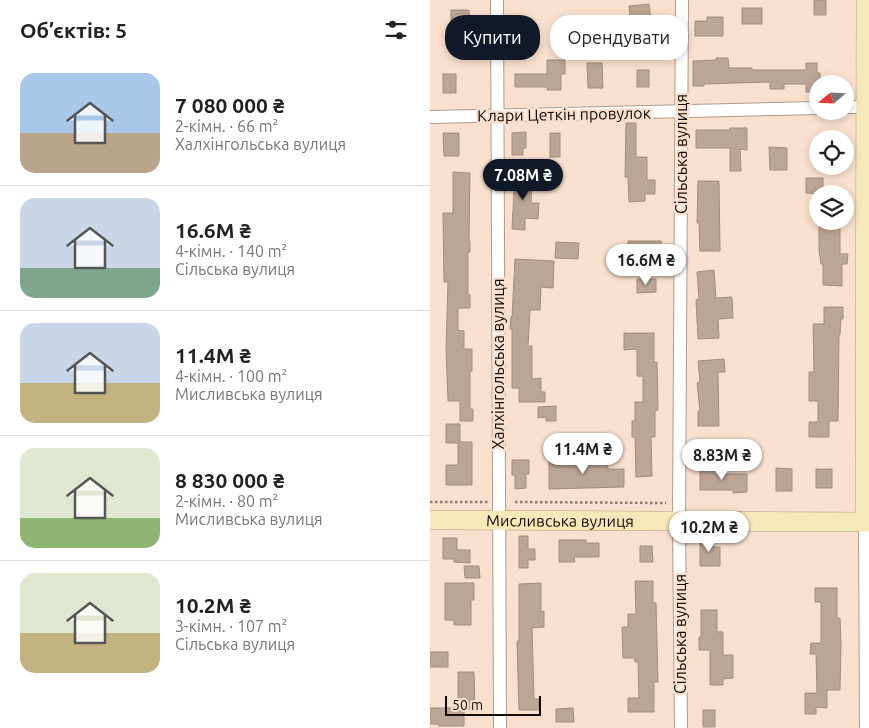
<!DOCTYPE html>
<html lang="uk">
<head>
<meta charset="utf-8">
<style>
	:root { --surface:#fff; --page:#f2f2f2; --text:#222; --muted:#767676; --line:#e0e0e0; --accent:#111827 }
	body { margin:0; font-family:Ubuntu,sans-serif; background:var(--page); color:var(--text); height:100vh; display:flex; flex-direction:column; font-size:19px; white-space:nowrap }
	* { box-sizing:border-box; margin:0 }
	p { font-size:16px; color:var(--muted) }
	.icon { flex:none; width:28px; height:28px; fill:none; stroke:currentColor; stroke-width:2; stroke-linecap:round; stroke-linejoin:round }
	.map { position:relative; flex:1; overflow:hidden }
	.details { display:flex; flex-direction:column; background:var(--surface); width:430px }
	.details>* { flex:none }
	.hud { position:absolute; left:15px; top:15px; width:349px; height:45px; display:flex; gap:10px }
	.needle { width:32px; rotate:251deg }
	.buttons { position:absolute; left:379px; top:75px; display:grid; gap:10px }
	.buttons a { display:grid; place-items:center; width:45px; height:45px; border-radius:50%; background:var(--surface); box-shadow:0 2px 8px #0003; font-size:25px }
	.scale { position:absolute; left:15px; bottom:12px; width:96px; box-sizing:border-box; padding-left:5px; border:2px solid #120a05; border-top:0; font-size:14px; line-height:18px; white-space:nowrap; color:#120a05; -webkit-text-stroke:4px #f9e0ce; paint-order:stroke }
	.price { position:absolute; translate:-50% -42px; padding:0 11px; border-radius:18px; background:#fff; color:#222; font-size:16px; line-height:32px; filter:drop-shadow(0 1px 2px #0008) }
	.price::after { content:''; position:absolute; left:50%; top:30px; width:15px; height:11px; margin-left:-8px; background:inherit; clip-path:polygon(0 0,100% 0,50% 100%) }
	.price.on { background:var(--accent); color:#fff }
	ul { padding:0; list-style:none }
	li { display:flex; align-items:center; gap:15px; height:125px; padding:0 20px }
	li+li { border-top:1px solid var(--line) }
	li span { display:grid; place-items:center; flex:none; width:140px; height:100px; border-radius:15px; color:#555 }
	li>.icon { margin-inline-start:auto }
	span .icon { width:60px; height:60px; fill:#fffc; stroke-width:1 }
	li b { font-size:21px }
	h2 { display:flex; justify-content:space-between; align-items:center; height:60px; padding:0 20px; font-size:21px }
	.pill { padding:0 18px; border-radius:20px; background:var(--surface); box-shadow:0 2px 8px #0003; font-size:18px; line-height:45px }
	.pill.on { background:var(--accent); color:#fff }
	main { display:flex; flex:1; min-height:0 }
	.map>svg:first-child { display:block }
</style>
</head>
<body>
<main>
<section class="details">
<h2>Об’єктів: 5<svg class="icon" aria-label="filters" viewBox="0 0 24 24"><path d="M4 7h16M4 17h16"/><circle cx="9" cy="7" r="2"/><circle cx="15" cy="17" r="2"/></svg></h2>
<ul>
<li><span style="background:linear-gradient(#a9c7e8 60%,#b9a48a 0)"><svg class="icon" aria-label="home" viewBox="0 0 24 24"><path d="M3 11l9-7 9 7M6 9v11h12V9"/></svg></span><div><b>7 080 000 ₴</b><p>2-кімн. · 66 m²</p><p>Халхінгольська вулиця</p></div></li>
<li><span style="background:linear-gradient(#c9d6e8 70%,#7fa58c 0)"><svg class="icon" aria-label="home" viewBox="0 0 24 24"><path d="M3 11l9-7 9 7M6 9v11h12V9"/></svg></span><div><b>16.6M ₴</b><p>4-кімн. · 140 m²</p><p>Сільська вулиця</p></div></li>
<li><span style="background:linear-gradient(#c9d6e8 60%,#c2b280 0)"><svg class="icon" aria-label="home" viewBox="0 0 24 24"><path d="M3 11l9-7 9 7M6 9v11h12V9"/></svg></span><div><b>11.4M ₴</b><p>4-кімн. · 100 m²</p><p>Мисливська вулиця</p></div></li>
<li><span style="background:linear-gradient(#dfe7d0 70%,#8fb573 0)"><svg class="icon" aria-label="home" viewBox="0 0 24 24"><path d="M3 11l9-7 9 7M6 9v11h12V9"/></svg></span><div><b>8 830 000 ₴</b><p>2-кімн. · 80 m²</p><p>Мисливська вулиця</p></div></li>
<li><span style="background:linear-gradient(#dfe7d0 60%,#c2b280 0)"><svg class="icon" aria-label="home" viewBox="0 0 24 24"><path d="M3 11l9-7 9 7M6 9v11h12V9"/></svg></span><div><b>10.2M ₴</b><p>3-кімн. · 107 m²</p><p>Сільська вулиця</p></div></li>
</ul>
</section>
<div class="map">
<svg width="439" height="728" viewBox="0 0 439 728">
	<rect width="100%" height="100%" fill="#f9e0ce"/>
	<g fill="#bca594" stroke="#a38c7b">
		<rect x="384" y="0" width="12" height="15"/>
		<path d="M219,4L221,20L216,21L217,36L200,37L198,27L201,26L199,6Z"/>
		<rect x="312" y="8" width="20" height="16"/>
		<path d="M21,10H39L41,40H21Z"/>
		<path d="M277,17H293V36H265V21H277Z"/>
		<path d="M286,58H298L299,68H322V70H376V63H387V73H390V84H388V92H376V84H354V89H340V82L274,84V86H263V61L286,60Z"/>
		<path d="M117,60H135V74H131V90H117V87H85V74H117Z"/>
		<path d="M157,63H172L173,88H158Z"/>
		<rect x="207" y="70" width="12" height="17"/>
		<rect x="13" y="74" width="13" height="19"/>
		<path d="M196,123H206V157H217V180H225V194H215V201L199,202L198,177H195Z"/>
		<path d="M300,128H317V150L310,149L311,171H300V148H266V130H300Z"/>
		<path d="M96,132V148H93V155H82V133Z"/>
		<path d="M13,133H29V156H14Z"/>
		<rect x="120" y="133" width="10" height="24"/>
		<path d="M339,147L357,148V170H340Z"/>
		<path d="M23,172L40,173L39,241H40V252H38V295H40V308H28V330L34,331V349H42V371H40V409H43V421H30V401H18L16,349L18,282H14L13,213H23Z"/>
		<path d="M81,175L102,176L101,203H109L108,219L95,218V230L82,229L84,190H80Z"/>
		<path d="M376,178H393V194L376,193Z"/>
		<path d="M268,181H289L290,251H270L269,223H267Z"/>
		<path d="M389,221H410V254H418L417,264H412V286L393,285V264H391L389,250Z"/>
		<path d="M198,241H231L232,257L199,258Z"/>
		<path d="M126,242L149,243L148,259L125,258Z"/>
		<path d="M85,259L124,261L123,288L111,287L110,310H100L98,346H102V379L111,378V392H115V402H89V388H82V329H80L81,317H82Z"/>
		<path d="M284,270L286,298L302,297L303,318L288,319L289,338L268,339L266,300L269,299L267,272Z"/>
		<path d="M207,279H226V292L207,293Z"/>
		<path d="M394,307H413V319H411L410,335H409L408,421H399V437H379V422H388V401H379V372H384L383,324H394Z"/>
		<path d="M194,333H224V362H227L228,410L225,411V437H221L222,476L206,477L205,437H202V421H205V402H213V376H207V349L194,350Z"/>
		<path d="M294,359L295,372H288L289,426H268V411H270L267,383L270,382L268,361Z"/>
		<path d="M126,406V421H116V417L108,418V407Z"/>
		<path d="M16,424H30V442H42V485H16V465H28V443H16Z"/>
		<path d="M119,458H135V464L177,462L178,469H194V487L119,489Z"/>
		<path d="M82,460H99V474H96V488L85,489V475H82Z"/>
		<path d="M270,466H284V474H317V492L303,493V490H270Z"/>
		<path d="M346,468L362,469V491H346Z"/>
		<rect x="386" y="469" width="16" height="19"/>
		<path d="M89,536H98V549H105V560H98V568H89Z"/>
		<path d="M13,538H27V550H40V563L24,562V559H13Z"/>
		<path d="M270,538H283V547H290V566H270Z"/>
		<path d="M129,540H156V543H169V557H144L145,562H129Z"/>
		<path d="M210,546H222L223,562H210Z"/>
		<path d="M34,566H49L50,578H35Z"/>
		<path d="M205,581H223V603H226L228,682H224V712H198V698H209L208,662H205L204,658H193L192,627H198V614H206Z"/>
		<path d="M15,583H44V600H41V625H24V620H15Z"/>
		<path d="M111,583V612L114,611V627L102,628L104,699H109V710H89L87,641H89V584Z"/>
		<path d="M385,588H407V618H410L411,643L410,690H397V708L386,707V714H375V693H387L386,654H380L381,643H391V602H385Z"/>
		<path d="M271,610H287V632H293V655H303V678L293,679V685H280V650H269V637H271Z"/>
		<rect x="0" y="652" width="18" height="15"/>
		<path d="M28,672H44L45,709H34V726H9V724H0V708H24V699H28Z"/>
		<path d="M143,708L144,722H126V709Z"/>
		<rect x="273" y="710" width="12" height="17"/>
	</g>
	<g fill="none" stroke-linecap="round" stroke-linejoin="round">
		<g stroke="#b19a89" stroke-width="14">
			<g id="street">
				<path d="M67,0L70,728"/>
				<path d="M415,107H439"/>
				<path d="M0,117L388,108"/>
				<path d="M435,522L436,728"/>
				<path d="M251,728L249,521L252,0"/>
			</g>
		</g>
		<g stroke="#b19a89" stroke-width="20">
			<g id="secondary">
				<path id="s1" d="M0,520L439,522"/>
				<path d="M435,522L436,0"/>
			</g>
		</g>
		<g stroke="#8b7a6e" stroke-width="2.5" stroke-dasharray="2.5 2.5" stroke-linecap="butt">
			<path d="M0,502H58"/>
			<path d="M85,502L236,503"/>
		</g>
		<use href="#street" stroke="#fff" stroke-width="12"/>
		<use href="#secondary" stroke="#f7e8ba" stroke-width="19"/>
	</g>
	<g text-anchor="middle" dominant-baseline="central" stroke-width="5" stroke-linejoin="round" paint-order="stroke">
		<g font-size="16" fill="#120a05" stroke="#f9e0ce">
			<text transform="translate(134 114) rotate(-1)">Клари Цеткін провулок</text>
			<text transform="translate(251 154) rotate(-90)">Сільська вулиця</text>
			<text transform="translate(68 364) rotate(-90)">Халхінгольська вулиця</text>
			<text stroke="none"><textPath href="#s1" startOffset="130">Мисливська вулиця</textPath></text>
			<text transform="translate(250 634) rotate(-90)">Сільська вулиця</text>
		</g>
	</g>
</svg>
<div class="buttons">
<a><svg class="needle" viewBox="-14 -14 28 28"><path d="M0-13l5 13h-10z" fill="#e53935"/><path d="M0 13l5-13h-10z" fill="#767676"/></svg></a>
<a><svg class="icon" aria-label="locate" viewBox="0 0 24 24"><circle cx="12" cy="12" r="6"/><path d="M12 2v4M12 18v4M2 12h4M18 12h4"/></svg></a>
<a><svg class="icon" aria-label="layers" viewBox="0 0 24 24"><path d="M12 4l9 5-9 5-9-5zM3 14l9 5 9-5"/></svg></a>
</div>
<div class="scale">50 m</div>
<b class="price on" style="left:93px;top:201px">7.08M ₴</b>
<b class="price" style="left:216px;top:286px">16.6M ₴</b>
<b class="price" style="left:153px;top:475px">11.4M ₴</b>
<b class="price" style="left:292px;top:481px">8.83M ₴</b>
<b class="price" style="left:279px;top:553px">10.2M ₴</b>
<div class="hud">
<a class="pill on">Купити</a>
<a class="pill">Орендувати</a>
</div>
</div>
</main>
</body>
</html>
